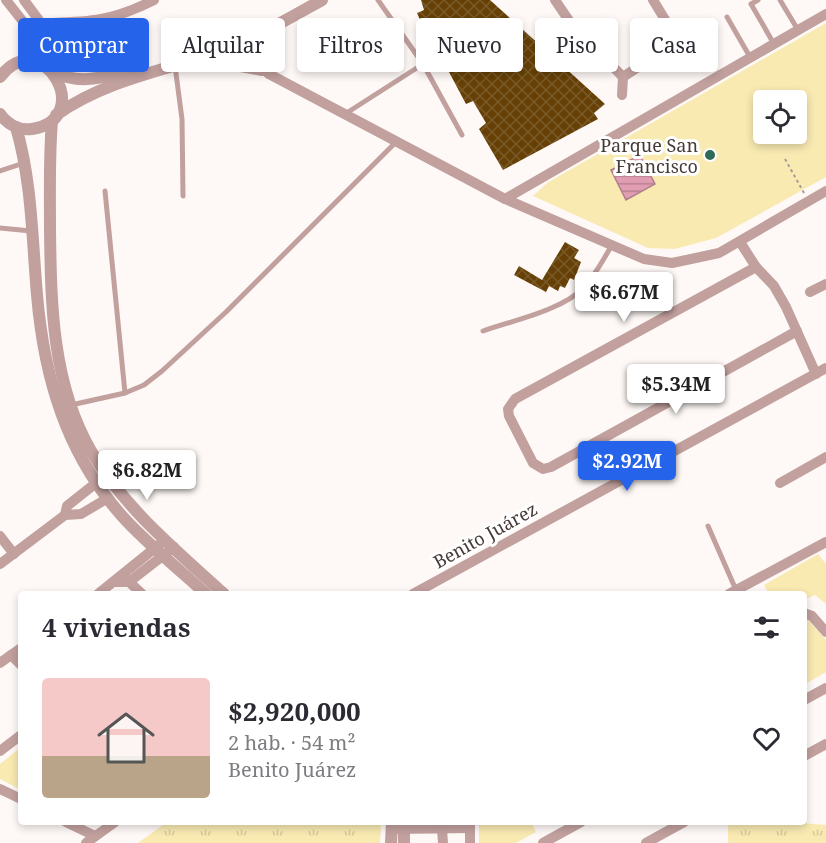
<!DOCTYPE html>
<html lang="es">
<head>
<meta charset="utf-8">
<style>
	:root { --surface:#fff; --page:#f2f2f3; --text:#2b2b33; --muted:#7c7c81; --line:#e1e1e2; --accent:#2563eb }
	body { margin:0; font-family:"Noto Serif",serif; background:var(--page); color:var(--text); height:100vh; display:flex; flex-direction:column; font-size:22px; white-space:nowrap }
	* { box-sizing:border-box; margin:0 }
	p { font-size:20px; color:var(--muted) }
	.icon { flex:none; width:33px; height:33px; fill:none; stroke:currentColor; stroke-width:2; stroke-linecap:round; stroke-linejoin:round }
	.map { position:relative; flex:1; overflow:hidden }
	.sheet { position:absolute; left:18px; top:591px; width:789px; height:234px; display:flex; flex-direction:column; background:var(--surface); border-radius:6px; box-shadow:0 3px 9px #0003 }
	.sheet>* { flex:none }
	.banner { position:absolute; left:18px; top:18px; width:790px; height:54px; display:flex; gap:12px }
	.buttons { position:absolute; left:753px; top:90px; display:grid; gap:12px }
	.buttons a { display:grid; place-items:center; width:54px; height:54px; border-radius:6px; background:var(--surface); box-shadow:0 3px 9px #0003; font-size:30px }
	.price { position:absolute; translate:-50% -51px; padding:0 14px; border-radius:6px; background:#fff; color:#222; font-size:20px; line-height:39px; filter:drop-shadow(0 2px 3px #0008) }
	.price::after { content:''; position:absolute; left:50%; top:36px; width:18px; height:14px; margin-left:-9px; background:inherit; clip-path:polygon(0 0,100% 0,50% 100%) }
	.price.current { background:var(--accent); color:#fff }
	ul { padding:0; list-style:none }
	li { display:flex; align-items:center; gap:18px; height:150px; padding:0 24px }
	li+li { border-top:2px solid var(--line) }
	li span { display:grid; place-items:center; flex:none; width:168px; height:120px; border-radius:6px; color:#555 }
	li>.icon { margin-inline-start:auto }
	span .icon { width:72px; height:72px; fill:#fffc; stroke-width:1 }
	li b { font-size:26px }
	h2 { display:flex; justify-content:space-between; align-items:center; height:72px; padding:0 24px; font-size:26px }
	.pill { padding:0 21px; border-radius:6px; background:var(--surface); box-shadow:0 3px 9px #0003; font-size:21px; line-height:54px }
	.pill.current { background:var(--accent); color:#fff }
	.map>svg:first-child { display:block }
</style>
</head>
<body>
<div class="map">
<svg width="826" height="843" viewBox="0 0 826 843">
	<defs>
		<pattern id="grass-tufts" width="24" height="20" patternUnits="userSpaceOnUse" patternTransform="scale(1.5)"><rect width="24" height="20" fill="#f9eab2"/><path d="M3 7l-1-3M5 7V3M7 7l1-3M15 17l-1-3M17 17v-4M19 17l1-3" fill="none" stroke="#d7c99a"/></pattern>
		<pattern id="water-rules" width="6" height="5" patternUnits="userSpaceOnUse" patternTransform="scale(1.5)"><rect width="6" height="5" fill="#e19db2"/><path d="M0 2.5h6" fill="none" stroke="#b88192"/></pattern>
		<pattern id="building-cross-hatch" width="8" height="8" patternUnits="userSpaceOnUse" patternTransform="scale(1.5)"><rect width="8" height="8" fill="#664004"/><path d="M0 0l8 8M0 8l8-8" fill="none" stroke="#795a2a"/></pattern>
	</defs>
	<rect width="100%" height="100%" fill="#fef9f6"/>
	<g fill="url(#grass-tufts)">
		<path d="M167,822H381L380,843H138Z"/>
		<path d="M728,822H790L826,825V843H728Z"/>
	</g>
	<g fill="#f9eab2" fill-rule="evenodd">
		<path d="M826,23V177L716,238L675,249L648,248L533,196L547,183ZM764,100H796V134H764Z"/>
		<path d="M818,554L826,564V604L815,595L804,600V594H769L764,585Z"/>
		<path d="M806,617L826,640V672L804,685Z"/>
		<path d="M21,747V790L0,779V764Z"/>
		<path d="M479,822H531L536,832L516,843H479Z"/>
	</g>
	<path fill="url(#water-rules)" stroke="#b27f8c" stroke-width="1.5" d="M640,155L655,184L626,200L611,170Z"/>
	<g fill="url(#building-cross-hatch)">
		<path d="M421,0H490L605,104L594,113L598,119L503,170L479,129L486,123L473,101L466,104L441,57L448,52L435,31L427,36L417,13L424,10Z"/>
		<path d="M565,242L579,250L574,258L581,262L574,280L570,278L565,288L560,286L558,291L549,286L546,292L514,275L519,266L542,280Z"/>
	</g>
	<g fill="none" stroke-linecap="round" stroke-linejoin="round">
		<path stroke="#a49c98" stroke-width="2" stroke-dasharray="3 3" stroke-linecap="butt" d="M785,159L804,193"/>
		<g stroke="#c1a09e" stroke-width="5">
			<path d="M378,0L423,64L462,135"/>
			<path d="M758,0L751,4L774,44"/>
			<path d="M780,0L798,30"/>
			<path d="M727,17L750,57"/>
			<path d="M175,66L182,119L183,196"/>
			<path d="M345,114L423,64"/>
			<path d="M0,171L24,163"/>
			<path d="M105,191L125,393"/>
			<path d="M0,228L31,231"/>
			<path d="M483,331C511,321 563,310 583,288C595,276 603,260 612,245"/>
			<path d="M71,405L125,393L144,385L162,371L226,312L396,142"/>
			<path d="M708,526L736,590"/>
		</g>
		<g stroke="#c1a09e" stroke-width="10">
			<path d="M6,0L25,24V62"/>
			<path d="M24,0L41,23L44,66"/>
			<path d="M555,0L572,25L623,77"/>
			<path d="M653,0L691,62"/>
			<path d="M25,24C78,21 103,26 154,0"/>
			<path d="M263,31L269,74"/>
			<path d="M236,45L269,74L505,199L644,259L672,263L719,253L826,191"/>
			<path d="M623,77L677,41"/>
			<path d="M622,95L623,77"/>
			<path d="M505,199L826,14"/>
			<path d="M740,242L756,267L774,286L786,307L816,374"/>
			<path d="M756,267L515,399L508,409L509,416L533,463L543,469L551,467L797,331"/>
			<path d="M810,292L826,284"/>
			<path d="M780,483L826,457"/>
			<path d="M65,515L67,506L96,483"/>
			<path d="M0,536L14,554"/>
			<path d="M0,564L65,515L81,514L108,498"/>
			<path d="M125,578L142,594"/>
			<path d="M115,582H129L174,547"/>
			<path d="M98,594L160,544"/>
			<path d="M413,594L826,368"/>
			<path d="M729,594L826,542"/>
			<path d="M804,613L812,616L826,632"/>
			<path d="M11,655L21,665"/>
			<path d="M0,663L21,648"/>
			<path d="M804,700L826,688"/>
			<path d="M0,751L21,735"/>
			<path d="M804,756L826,744"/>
			<path d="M0,789L21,799"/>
			<path d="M66,822L95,836"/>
			<path d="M470,822V843"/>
			<path d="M392,829L470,828"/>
			<path d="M442,829L443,843"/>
			<path d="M86,843L115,822"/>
			<path d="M543,843L581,822"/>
			<path d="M646,843L684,822"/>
		</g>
		<g stroke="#c1a09e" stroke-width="12">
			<path d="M210,55L230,64L262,70"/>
			<path d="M54,73C89,87 103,73 139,72"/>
			<path d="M0,77C42,23 97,119 32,129C19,131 7,124 0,114"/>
			<path d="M56,115C103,82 156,72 210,55C249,42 286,20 322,0"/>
			<path d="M52,121C49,157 50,193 50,230C51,305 52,384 91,451C124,508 177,551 224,594"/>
			<path d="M16,127C32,182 32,238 37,295C44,377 66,453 122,516C147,544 178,568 206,594"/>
			<path d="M391,843L392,822"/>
			<path d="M404,843V822"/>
		</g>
	</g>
	<circle fill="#2e6a56" stroke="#fff" stroke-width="2" cx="710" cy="155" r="6"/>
	<g text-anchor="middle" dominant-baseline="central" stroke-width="6" stroke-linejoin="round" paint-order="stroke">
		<g font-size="18" fill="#453a35" stroke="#fff" text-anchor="end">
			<text x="698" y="145">Parque San<tspan x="698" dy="21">Francisco</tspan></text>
		</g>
		<g font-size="18" fill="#453a35" stroke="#fff">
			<text transform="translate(485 535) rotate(-29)">Benito Juárez</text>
		</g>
	</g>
</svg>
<div class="buttons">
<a><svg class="icon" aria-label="locate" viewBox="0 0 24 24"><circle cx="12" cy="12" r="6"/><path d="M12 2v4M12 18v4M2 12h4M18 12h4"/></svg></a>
</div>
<b class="price" style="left:624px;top:323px">$6.67M</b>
<b class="price" style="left:676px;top:415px">$5.34M</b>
<b class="price current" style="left:627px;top:492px">$2.92M</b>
<b class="price" style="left:147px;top:501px">$6.82M</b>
<div class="banner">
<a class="pill current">Comprar</a>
<a class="pill">Alquilar</a>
<a class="pill">Filtros</a>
<a class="pill">Nuevo</a>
<a class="pill">Piso</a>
<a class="pill">Casa</a>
</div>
<section class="sheet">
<h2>4 viviendas<svg class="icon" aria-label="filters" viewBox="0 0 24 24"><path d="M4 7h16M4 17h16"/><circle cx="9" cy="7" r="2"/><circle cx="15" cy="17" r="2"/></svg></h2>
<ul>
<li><span style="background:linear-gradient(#f6c9c9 65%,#b9a48a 0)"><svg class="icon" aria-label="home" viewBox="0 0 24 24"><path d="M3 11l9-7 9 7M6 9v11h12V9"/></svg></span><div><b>$2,920,000</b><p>2 hab. · 54 m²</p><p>Benito Juárez</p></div><svg class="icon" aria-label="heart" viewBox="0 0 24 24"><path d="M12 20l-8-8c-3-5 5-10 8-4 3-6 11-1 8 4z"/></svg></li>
</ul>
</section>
</div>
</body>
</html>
